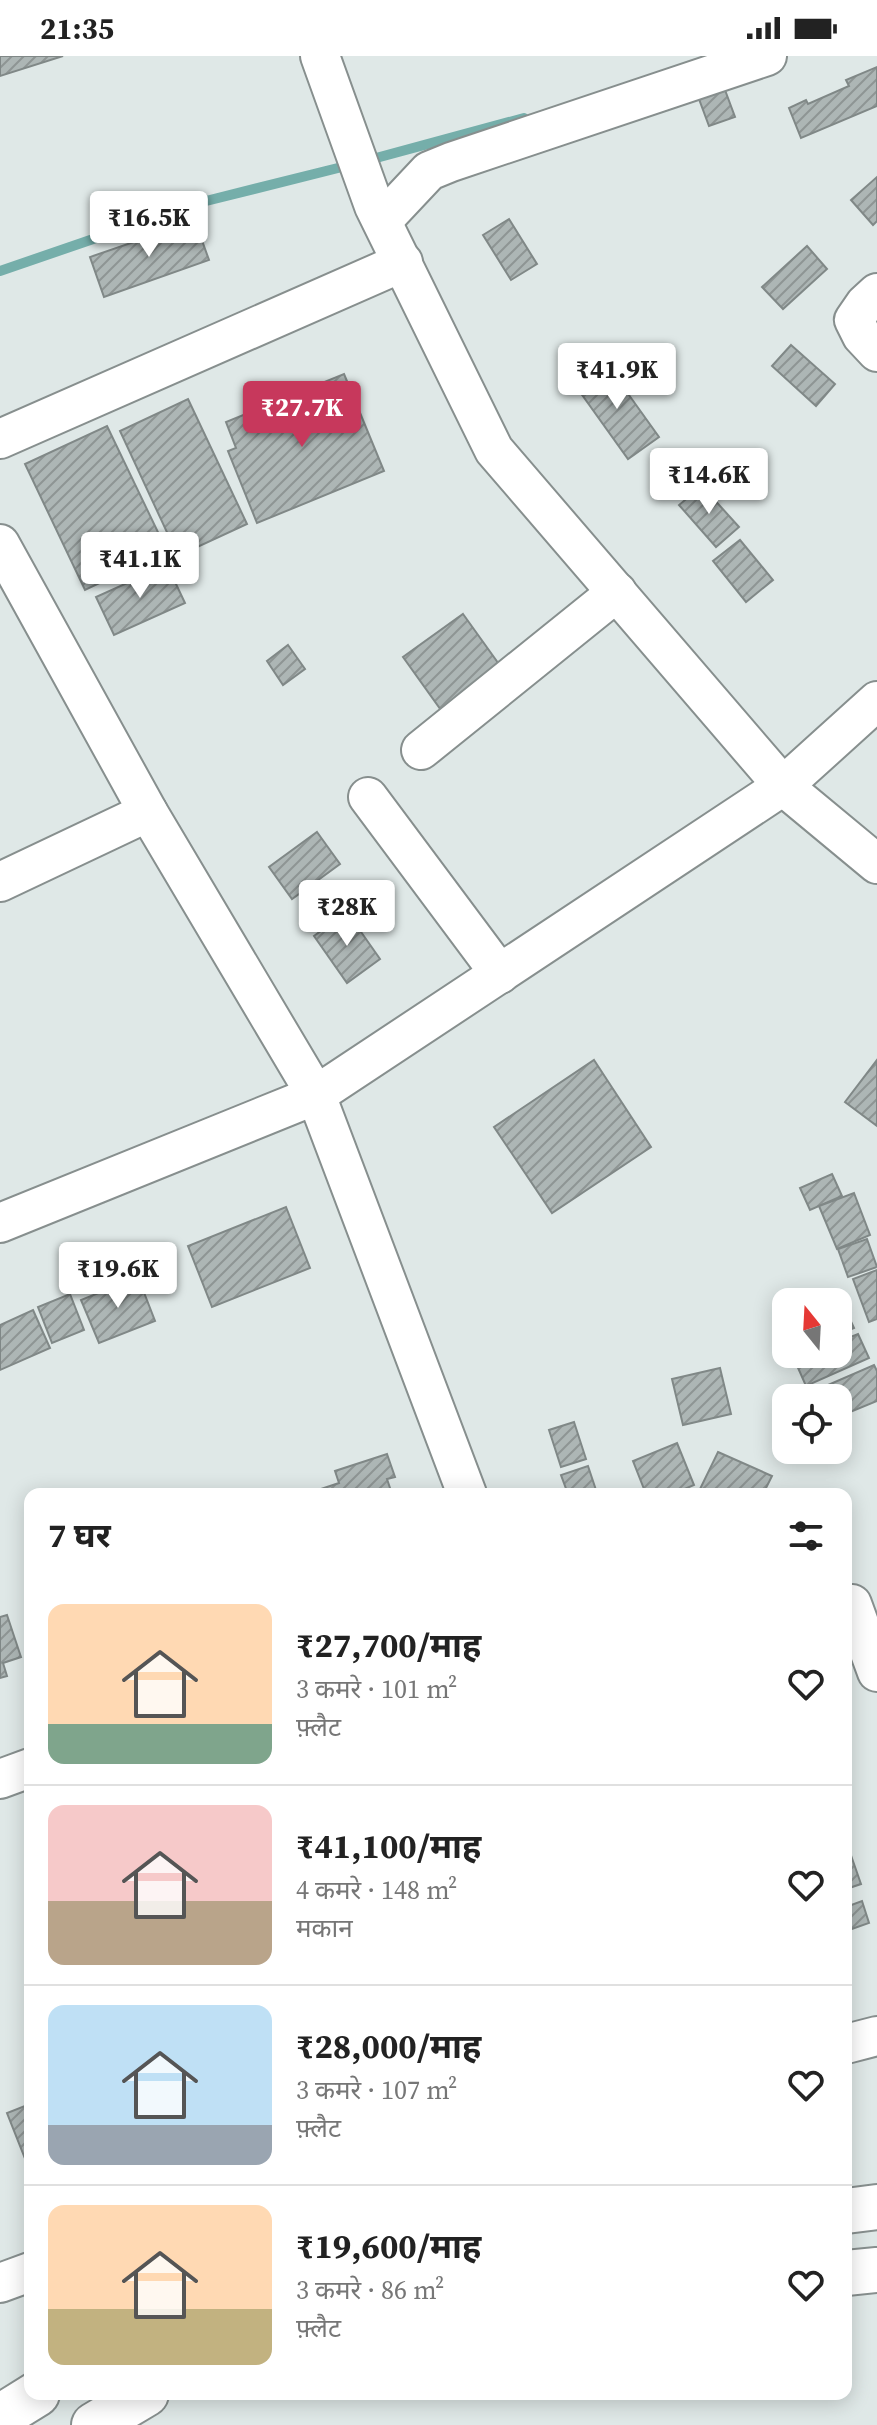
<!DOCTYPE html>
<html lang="hi">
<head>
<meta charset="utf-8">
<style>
	:root { --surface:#fff; --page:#f2f2f2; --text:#222; --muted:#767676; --line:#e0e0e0; --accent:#c7385c }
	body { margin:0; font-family:"Source Serif 4","Noto Sans Devanagari",serif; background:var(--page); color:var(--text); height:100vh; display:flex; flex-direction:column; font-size:30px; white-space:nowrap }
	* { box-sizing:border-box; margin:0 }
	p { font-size:26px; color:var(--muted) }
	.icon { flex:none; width:44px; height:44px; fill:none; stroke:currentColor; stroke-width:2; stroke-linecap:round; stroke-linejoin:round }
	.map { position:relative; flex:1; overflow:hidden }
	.drawer { position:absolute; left:24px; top:1432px; width:828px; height:912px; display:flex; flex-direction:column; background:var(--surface); border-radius:16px; box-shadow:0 4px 20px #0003 }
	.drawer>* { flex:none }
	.needle { width:52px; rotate:342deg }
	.buttons { position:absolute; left:772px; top:1232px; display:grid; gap:16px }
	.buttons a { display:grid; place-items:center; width:80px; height:80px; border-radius:16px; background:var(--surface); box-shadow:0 4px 20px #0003; font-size:40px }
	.price { position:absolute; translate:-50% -68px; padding:0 18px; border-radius:8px; background:#fff; color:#222; font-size:26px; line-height:52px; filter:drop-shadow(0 2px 4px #0008) }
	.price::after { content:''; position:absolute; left:50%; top:48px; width:24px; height:18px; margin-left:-12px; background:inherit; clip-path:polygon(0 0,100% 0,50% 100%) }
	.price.on { background:var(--accent); color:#fff }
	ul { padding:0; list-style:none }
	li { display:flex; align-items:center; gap:24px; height:200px; padding:0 24px }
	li+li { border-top:2px solid var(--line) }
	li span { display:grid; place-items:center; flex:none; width:224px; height:160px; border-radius:16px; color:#555 }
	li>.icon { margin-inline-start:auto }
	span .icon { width:96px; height:96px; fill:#fffc; stroke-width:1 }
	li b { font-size:34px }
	h2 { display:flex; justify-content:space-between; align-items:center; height:96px; padding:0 24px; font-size:34px }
	.status { display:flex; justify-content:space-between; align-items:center; height:56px; padding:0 40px; background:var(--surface); direction:ltr }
	.status svg { height:22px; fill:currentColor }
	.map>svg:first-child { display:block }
</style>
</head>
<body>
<div class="status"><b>21:35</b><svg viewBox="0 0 49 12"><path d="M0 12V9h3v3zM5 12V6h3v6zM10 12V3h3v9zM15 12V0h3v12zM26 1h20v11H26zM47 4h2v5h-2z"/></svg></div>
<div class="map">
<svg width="877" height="2369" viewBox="0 0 877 2369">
	<defs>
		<pattern id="building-hatch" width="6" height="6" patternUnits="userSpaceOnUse" patternTransform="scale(2)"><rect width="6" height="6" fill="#adb6b5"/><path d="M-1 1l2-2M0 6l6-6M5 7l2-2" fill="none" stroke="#8e9594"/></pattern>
	</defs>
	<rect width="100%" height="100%" fill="#dfe8e7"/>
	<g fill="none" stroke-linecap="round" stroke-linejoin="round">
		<g stroke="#75aeaa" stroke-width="10">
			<path d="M365,105L524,62"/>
			<path d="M0,215L198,147L350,109"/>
		</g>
	</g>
	<g fill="url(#building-hatch)" stroke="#808887" stroke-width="2">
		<path d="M0,0H63L0,20Z"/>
		<path d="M877,11V50L801,82L789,52L806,44L808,48L849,30L846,24Z"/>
		<path d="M725,34L735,61L709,70L699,43Z"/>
		<path d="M877,121V165L873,169L851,144Z"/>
		<path d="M509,163L537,208L511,224L483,179Z"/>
		<path d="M195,165L209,204L104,241L90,201Z"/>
		<path d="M807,190L827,213L783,253L762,231Z"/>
		<path d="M791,289L835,328L816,350L772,310Z"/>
		<path d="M606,307L659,381L628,403L575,329Z"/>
		<path d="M344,318L384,415L257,467L228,395L236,392L226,366Z"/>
		<path d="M188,343L247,468L178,500L120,375Z"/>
		<path d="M107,370L167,495L85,534L25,408Z"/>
		<path d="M702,430L739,471L716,491L679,449Z"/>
		<path d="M740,484L773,524L746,546L713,505Z"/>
		<path d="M167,509L185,547L114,579L96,541Z"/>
		<path d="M463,558L501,611L441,654L403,601Z"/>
		<path d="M288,589L305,613L283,629L267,605Z"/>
		<path d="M317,776L340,808L292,843L269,811Z"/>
		<path d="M347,856L380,903L347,927L314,880Z"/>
		<path d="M594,1004L651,1091L552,1157L494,1071Z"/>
		<path d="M877,1004V1070L845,1046Z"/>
		<path d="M832,1118L842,1140L810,1154L800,1132Z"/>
		<path d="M854,1137L870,1179L837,1193L819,1150Z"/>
		<path d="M286,1151L310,1212L212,1251L188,1190Z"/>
		<path d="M867,1183L877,1211L848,1221L838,1193Z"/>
		<path d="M877,1214V1263L869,1266L853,1223Z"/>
		<path d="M138,1221L155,1265L99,1287L81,1244Z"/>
		<path d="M70,1238L84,1274L52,1287L38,1251Z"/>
		<path d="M842,1246L854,1272L838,1279V1247Z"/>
		<path d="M33,1254L50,1292L0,1314V1269Z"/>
		<path d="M786,1270V1294L777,1273Z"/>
		<path d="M858,1278L869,1302L806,1330L795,1305L811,1298H838V1286Z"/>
		<path d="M874,1309L877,1315V1345L838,1361V1342H807L805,1339Z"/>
		<path d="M720,1312L731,1358L683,1369L672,1323Z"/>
		<path d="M574,1366L586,1403L561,1411L549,1374Z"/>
		<path d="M677,1387L694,1429L673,1438H646L633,1405Z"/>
		<path d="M718,1396L772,1420L763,1438H710L700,1433Z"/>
		<path d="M387,1398L395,1421L387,1423L392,1438H306L339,1427L335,1415Z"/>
		<path d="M588,1410L596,1434L584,1438H568L561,1419Z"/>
		<path d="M7,1559L21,1601L3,1607L7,1620L0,1622V1561Z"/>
		<path d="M846,1785L861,1828L846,1833Z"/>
		<path d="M862,1845L869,1867L846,1875V1851Z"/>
		<path d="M30,2048V2104L26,2105L7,2057Z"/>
	</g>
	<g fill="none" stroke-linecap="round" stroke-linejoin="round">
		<g stroke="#878f8e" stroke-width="42">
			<g id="minor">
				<path d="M320,0L374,150L494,394L783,730L877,808"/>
				<path d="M382,165L429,115L451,106L767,0"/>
				<path d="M877,237L865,248L854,264L862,280L877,296"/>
				<path d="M0,383L403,206"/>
				<path d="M0,488L148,756L316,1039L467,1438"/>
				<path d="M421,694L617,536"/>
				<path d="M368,741L500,918"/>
				<path d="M0,826L148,756"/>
				<path d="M0,1167L316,1039L783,730L877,645"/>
				<path d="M852,1548L877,1616"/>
				<path d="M0,1723L30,1712"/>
				<path d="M846,1988L877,1980"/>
				<path d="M0,2227L30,2216"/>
			</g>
		</g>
		<g stroke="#878f8e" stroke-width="48">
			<g id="major">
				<path d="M846,2155L877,2151"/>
				<path d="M846,2217L877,2214"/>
				<path d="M0,2361L37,2338"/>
				<path d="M94,2369L146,2338"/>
			</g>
		</g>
		<use href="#minor" stroke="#fff" stroke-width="38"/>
		<use href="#major" stroke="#fff" stroke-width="44"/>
	</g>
</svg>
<div class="buttons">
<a><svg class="needle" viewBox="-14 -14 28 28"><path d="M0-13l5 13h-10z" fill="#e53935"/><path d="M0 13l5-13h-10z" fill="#767676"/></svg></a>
<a><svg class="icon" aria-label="locate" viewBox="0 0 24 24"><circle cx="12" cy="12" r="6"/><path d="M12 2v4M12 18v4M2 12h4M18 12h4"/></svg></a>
</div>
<b class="price" style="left:149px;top:203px">₹16.5K</b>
<b class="price" style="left:617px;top:355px">₹41.9K</b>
<b class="price on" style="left:302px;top:393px">₹27.7K</b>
<b class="price" style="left:709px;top:460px">₹14.6K</b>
<b class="price" style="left:140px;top:544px">₹41.1K</b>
<b class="price" style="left:347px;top:892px">₹28K</b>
<b class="price" style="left:118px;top:1254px">₹19.6K</b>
<section class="drawer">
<h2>7 घर<svg class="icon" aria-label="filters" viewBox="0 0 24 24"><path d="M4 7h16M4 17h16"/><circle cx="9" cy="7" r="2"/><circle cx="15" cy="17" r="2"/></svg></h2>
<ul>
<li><span style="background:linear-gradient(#ffd9b3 75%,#7fa58c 0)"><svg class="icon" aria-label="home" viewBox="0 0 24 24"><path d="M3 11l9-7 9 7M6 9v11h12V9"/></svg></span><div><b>₹27,700/माह</b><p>3 कमरे · 101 m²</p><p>फ़्लैट</p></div><svg class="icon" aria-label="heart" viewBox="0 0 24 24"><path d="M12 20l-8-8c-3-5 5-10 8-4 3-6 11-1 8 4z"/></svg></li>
<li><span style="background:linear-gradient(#f6c9c9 60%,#b9a48a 0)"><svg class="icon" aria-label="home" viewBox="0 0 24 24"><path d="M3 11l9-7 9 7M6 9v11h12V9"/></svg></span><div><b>₹41,100/माह</b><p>4 कमरे · 148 m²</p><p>मकान</p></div><svg class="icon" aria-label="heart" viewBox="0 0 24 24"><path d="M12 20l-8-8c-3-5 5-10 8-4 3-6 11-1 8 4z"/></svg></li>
<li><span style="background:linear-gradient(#bfe0f5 75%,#9aa5b1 0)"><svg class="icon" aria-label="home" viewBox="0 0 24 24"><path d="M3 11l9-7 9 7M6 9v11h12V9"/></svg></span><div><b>₹28,000/माह</b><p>3 कमरे · 107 m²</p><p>फ़्लैट</p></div><svg class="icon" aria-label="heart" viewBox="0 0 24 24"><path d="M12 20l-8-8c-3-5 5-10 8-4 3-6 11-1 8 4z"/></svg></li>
<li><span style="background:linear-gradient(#ffd9b3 65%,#c2b280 0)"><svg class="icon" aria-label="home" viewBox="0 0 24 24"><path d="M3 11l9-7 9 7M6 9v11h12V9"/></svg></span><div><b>₹19,600/माह</b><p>3 कमरे · 86 m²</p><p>फ़्लैट</p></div><svg class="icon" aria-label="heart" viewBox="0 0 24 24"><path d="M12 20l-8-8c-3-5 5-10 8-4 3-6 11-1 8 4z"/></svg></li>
</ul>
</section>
</div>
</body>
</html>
